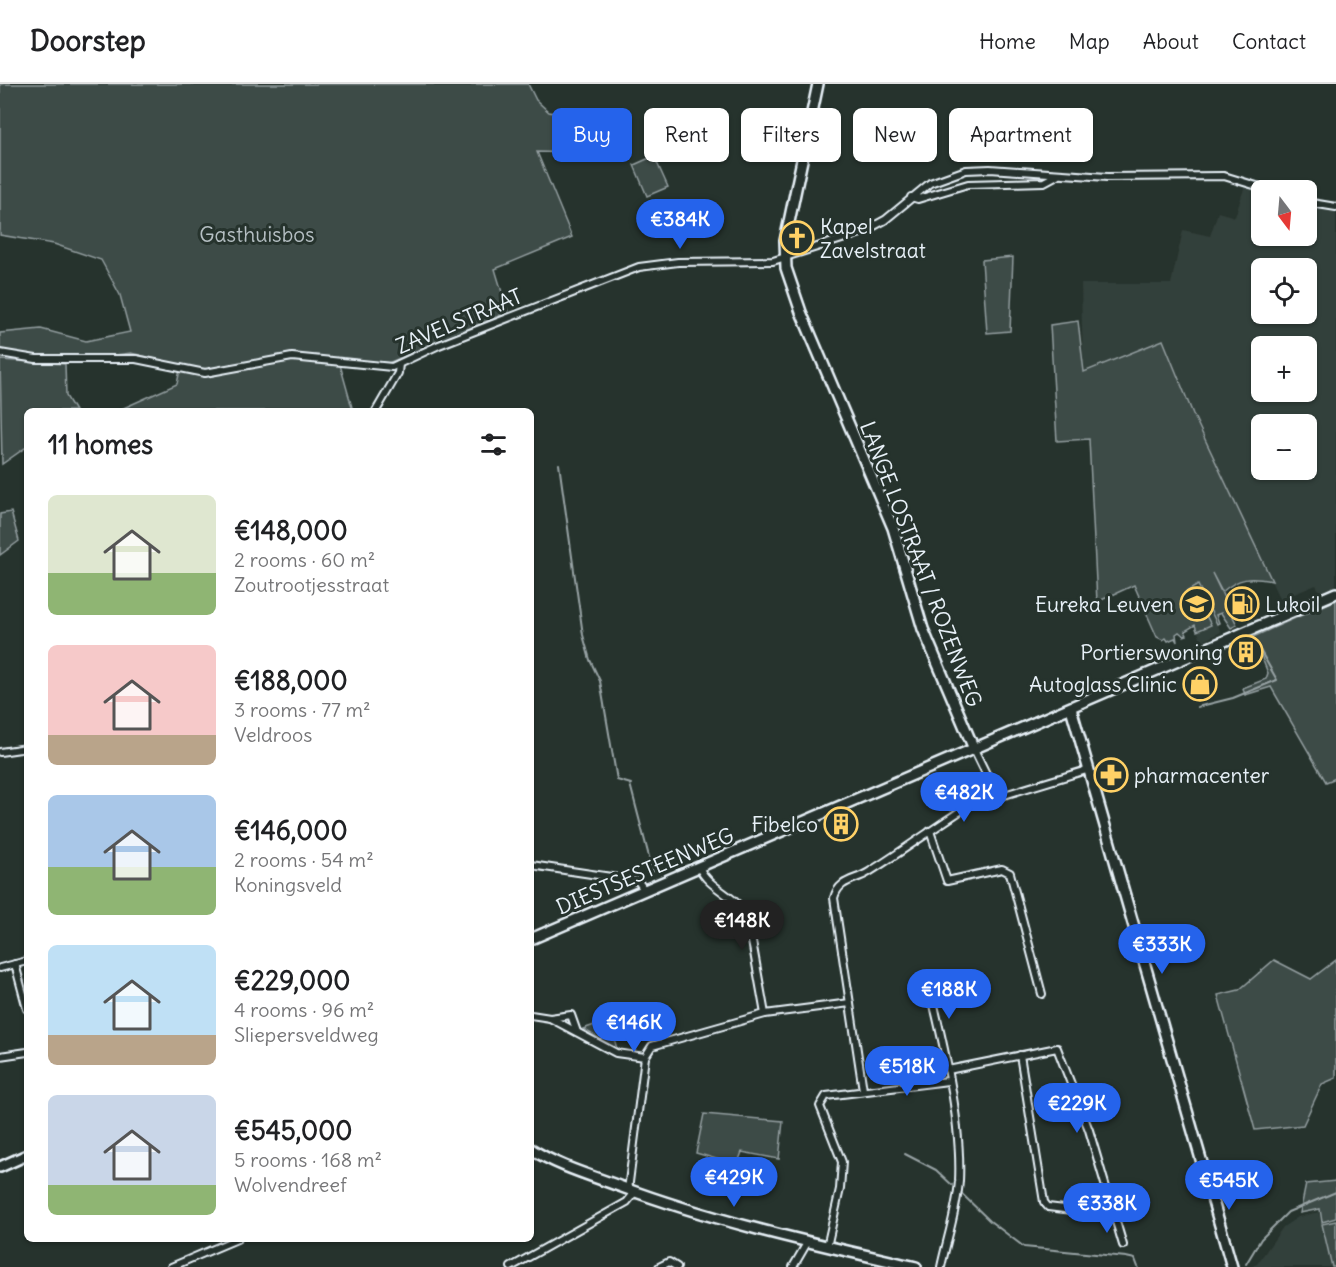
<!DOCTYPE html>
<html lang="en">
<head>
<meta charset="utf-8">
<style>
	:root { --surface:#fff; --page:#f2f2f2; --text:#202124; --muted:#757577; --line:#e0e0e0; --accent:#2563eb }
	body { margin:0; font-family:Delius,sans-serif; background:var(--page); color:var(--text); height:100vh; display:flex; flex-direction:column; font-size:22px; white-space:nowrap }
	* { box-sizing:border-box; margin:0 }
	p { font-size:20px; color:var(--muted) }
	.icon { flex:none; width:33px; height:33px; fill:none; stroke:currentColor; stroke-width:2; stroke-linecap:round; stroke-linejoin:round }
	.map { position:relative; flex:1; overflow:hidden }
	.sheet { position:absolute; left:24px; top:324px; width:510px; height:834px; display:flex; flex-direction:column; background:var(--surface); border-radius:9px; box-shadow:0 2px 4px #0004 }
	.sheet>* { flex:none }
	.top-card { position:absolute; left:552px; top:24px; width:570px; height:54px; display:flex; gap:12px }
	.needle { width:39px; rotate:164deg }
	.controls { position:absolute; left:1251px; top:96px; display:grid; gap:12px }
	.controls a { display:grid; place-items:center; width:66px; height:66px; border-radius:9px; background:var(--surface); box-shadow:0 2px 4px #0004; font-size:30px }
	.price { position:absolute; translate:-50% -51px; padding:0 14px; border-radius:21px; background:var(--accent); color:#fff; font-size:20px; line-height:39px; filter:drop-shadow(0 2px 3px #0008) }
	.price::after { content:''; position:absolute; left:50%; top:36px; width:18px; height:14px; margin-left:-9px; background:inherit; clip-path:polygon(0 0,100% 0,50% 100%) }
	.price.on { background:#222; color:#fff }
	ul { padding:0; list-style:none }
	li { display:flex; align-items:center; gap:18px; height:150px; padding:0 24px }
	li span { display:grid; place-items:center; flex:none; width:168px; height:120px; border-radius:9px; color:#555 }
	li>.icon { margin-inline-start:auto }
	span .icon { width:72px; height:72px; fill:#fffc; stroke-width:1 }
	li b { font-size:26px }
	h2 { display:flex; justify-content:space-between; align-items:center; height:72px; padding:0 24px; font-size:26px }
	.pill { padding:0 21px; border-radius:9px; background:var(--surface); box-shadow:0 2px 4px #0004; font-size:21px; line-height:54px }
	.pill.on { background:var(--accent); color:#fff }
	header { display:flex; align-items:center; gap:36px; box-sizing:border-box; height:84px; padding:0 30px; background:var(--surface); border-bottom:2px solid var(--line) }
	header strong { font-size:28px }
	nav { display:flex; gap:33px; margin-inline-start:auto; font-size:21px }
	.map>svg:first-child { display:block }
</style>
</head>
<body>
<header>
<strong>Doorstep</strong>
<nav><a>Home</a><a>Map</a><a>About</a><a>Contact</a></nav>
</header>
<div class="map">
<svg width="1336" height="1183" viewBox="0 0 1336 1183">
	<rect width="100%" height="100%" fill="#26332d"/>
	<filter id="ink" filterUnits="userSpaceOnUse"><feTurbulence type="fractalNoise" baseFrequency=".0167" numOctaves="2"/><feDisplacementMap in="SourceGraphic" scale="12" xChannelSelector="R" yChannelSelector="G"/><feConvolveMatrix kernelMatrix="1 2 1 2 8 2 1 2 1" color-interpolation-filters="sRGB"/></filter>
	<g filter="url(#ink)">
		<g fill="#333f3a" fill-rule="evenodd">
			<path d="M1246,98L1262,106V152H1306L1307,118L1336,123V503L1319,507L1316,501L1280,516L1193,330L1163,256L1083,288L1081,200H1171L1183,146L1210,152L1218,128L1235,133ZM1262,184H1306V230H1262ZM1262,262H1306V308H1262ZM1262,340H1306V386H1262Z"/>
			<path d="M1183,471L1221,548L1202,558L1169,478Z"/>
			<path d="M1319,1128L1331,1183H1251L1257,1180L1283,1143L1298,1133Z"/>
		</g>
		<g fill="#3e4b47" stroke="#939ea0" stroke-width="1.5">
			<path d="M0,0H528L536,16L549,28L616,40V70L537,68L572,153L495,185L508,228L386,280L339,277L353,327H117L177,300L181,281L131,269L84,275L0,272V249L41,245L86,257L130,248L120,211L101,176L54,160L0,151Z"/>
			<path d="M654,72L668,103L647,112L634,81Z"/>
			<path d="M1013,173L1010,247L987,249L982,176Z"/>
			<path d="M1078,237L1084,288L1163,256L1193,330L1272,497C1250,493 1239,493 1222,508L1212,489L1237,541L1231,544L1221,529L1216,531L1219,539L1217,540L1198,501L1186,508L1190,515L1199,510L1204,520L1201,522L1211,541L1197,547L1195,541L1185,547L1187,551L1184,552L1179,548L1176,550L1177,558L1175,554L1168,557L1166,554L1163,556L1157,553L1134,501L1097,518L1089,355L1057,357L1050,241Z"/>
			<path d="M0,276L65,280L66,312L75,327H27V366L25,364L2,380Z"/>
			<path d="M11,428L19,457L0,471V430Z"/>
			<path d="M1336,516V694L1326,698L1271,603L1245,611L1243,604L1266,595L1268,589L1255,557L1239,565L1237,560Z"/>
			<path d="M1274,876L1311,895L1336,876V994L1322,1000L1303,1041L1255,1046L1218,911L1239,906Z"/>
			<path d="M609,936L617,965L583,945Z"/>
			<path d="M704,1030L783,1037L779,1075L742,1068L737,1081L696,1069Z"/>
			<path d="M1336,1097V1134L1322,1138L1320,1125L1300,1129L1306,1100Z"/>
			<path d="M1336,1137V1183H1332L1322,1140Z"/>
		</g>
		<g fill="none" stroke-linecap="round" stroke-linejoin="round">
			<g stroke="#98a3a5" stroke-width="2">
				<path d="M559,380L583,551L590,576L600,597L617,696L631,700"/>
				<path d="M1197,623L1233,614L1277,596L1256,559"/>
				<path d="M630,700L653,788"/>
				<path d="M905,1070L936,1086L952,1101"/>
				<path d="M962,1110L990,1137L1024,1163L1126,1173L1135,1175L1138,1183"/>
				<path d="M1246,1180L1261,1155L1288,1128L1336,1108"/>
			</g>
			<g stroke="#e8f1f8" stroke-width="10">
				<g id="street">
					<path d="M911,113L918,115L968,100L1044,98L1057,91"/>
					<path d="M1306,118L1336,123"/>
					<path d="M0,269L36,275H136L205,289L292,273L392,283L439,261L639,183L678,178L773,177L861,149L885,136L930,99L966,86L990,85L1107,93L1224,92L1270,106"/>
					<path d="M376,327L398,289L399,280"/>
					<path d="M974,665L994,706"/>
					<path d="M0,668L27,664"/>
					<path d="M930,747L947,797L1002,785L1010,789L1042,910"/>
					<path d="M531,781L638,797L645,807"/>
					<path d="M699,783C709,806 738,811 748,835L765,930"/>
					<path d="M15,880L27,925"/>
					<path d="M0,884L27,877"/>
					<path d="M927,892C942,953 962,1035 959,1097C957,1125 947,1155 941,1183"/>
					<path d="M531,931L550,934L616,969L645,973"/>
					<path d="M550,934L571,931L577,948"/>
					<path d="M1020,971L1044,1118L1048,1123L1113,1131"/>
					<path d="M0,972L27,968"/>
					<path d="M948,986L1057,964L1089,1046L1123,1161"/>
					<path d="M863,1006L834,814C839,795 855,797 869,788C911,762 951,731 994,706L1001,712L1090,685"/>
					<path d="M628,1106L645,973L652,962L765,930L850,919"/>
					<path d="M827,1163L840,1105L842,1078L820,1022L826,1012L948,997"/>
					<path d="M171,1183L237,1155"/>
					<path d="M511,1183L627,1118L635,1108"/>
					<path d="M659,1183L669,1178L677,1183"/>
					<path d="M793,1183L807,1159"/>
				</g>
			</g>
			<g stroke="#e8f1f8" stroke-width="14">
				<g id="secondary">
					<path d="M818,0L785,157L786,184L801,228L893,444L923,545L974,665"/>
					<path d="M1071,624L1232,1183"/>
					<path d="M531,1065C558,1082 589,1091 619,1102C716,1138 816,1160 916,1183"/>
				</g>
			</g>
			<g stroke="#e8f1f8" stroke-width="14">
				<g id="primary">
					<path d="M531,855L1336,509"/>
					<path d="M0,1083L27,1071"/>
				</g>
			</g>
			<use href="#street" stroke="#26332d" stroke-width="6"/>
			<use href="#secondary" stroke="#26332d" stroke-width="9"/>
			<use href="#primary" stroke="#26332d" stroke-width="9"/>
		</g>
	</g>
	<defs>
		<g id="church-ring" transform="scale(1.725)"><circle r="9.5" fill="#26332d" stroke="#ffd166" stroke-width="1.5"/><path d="M-1.2-6h2.4v3.5h3.3v2.4h-3.3V6h-2.4V-.1h-3.3v-2.4h3.3Z" fill="#ffd166"/></g>
		<g id="school-ring" transform="scale(1.725)"><circle r="9.5" fill="#26332d" stroke="#ffd166" stroke-width="1.5"/><path d="M0-5L7-2L0 1L-7-2ZM-4 1L0 2.5L4 1V4Q0 6-4 4Z" fill="#ffd166"/></g>
		<g id="fuel-ring" transform="scale(1.725)"><circle r="9.5" fill="#26332d" stroke="#ffd166" stroke-width="1.5"/><path d="M-5.5-6h7V0h2V4h1.3V-2.5L3-4.5l.8-.8L6-3V5H2.5V1h-1V6h-7ZM-4.2-4.7v3.2H.2V-4.7Z" fill="#ffd166"/></g>
		<g id="building-ring" transform="scale(1.725)"><circle r="9.5" fill="#26332d" stroke="#ffd166" stroke-width="1.5"/><path d="M-4-6H4V6H1V3H-1V6H-4ZM-2.5-4.3h1.7v1.8h-1.7ZM.8-4.3h1.7v1.8H.8ZM-2.5-1h1.7V.8h-1.7ZM.8-1h1.7V.8H.8Z" fill="#ffd166"/></g>
		<g id="shop-ring" transform="scale(1.725)"><circle r="9.5" fill="#26332d" stroke="#ffd166" stroke-width="1.5"/><path d="M-5-2.5h2.3a2.7 3.5 0 0 1 5.4 0H5L5.5 6h-11ZM-1.5-2.5h3a1.5 2.3 0 0 0-3 0Z" fill="#ffd166"/></g>
		<g id="pharmacy-ring" transform="scale(1.725)"><circle r="9.5" fill="#26332d" stroke="#ffd166" stroke-width="1.5"/><path d="M-2-6h4v4h4v4h-4v4h-4v-4h-4v-4h4Z" fill="#ffd166"/></g>
	</defs>
	<g fill-rule="evenodd">
		<use href="#church-ring" x="797" y="154"/>
		<use href="#school-ring" x="1197" y="520"/>
		<use href="#fuel-ring" x="1242" y="520"/>
		<use href="#building-ring" x="1246" y="568"/>
		<use href="#shop-ring" x="1200" y="600"/>
		<use href="#pharmacy-ring" x="1111" y="691"/>
		<use href="#building-ring" x="841" y="740"/>
	</g>
	<g text-anchor="middle" dominant-baseline="central" stroke-width="6" stroke-linejoin="round" paint-order="stroke">
		<g font-size="21" fill="#e8f1f8" stroke="#26332d" text-anchor="end">
			<text x="820" y="142" text-anchor="start">Kapel<tspan x="820" dy="24">Zavelstraat</tspan></text>
			<text x="1174" y="520">Eureka Leuven</text>
			<text x="1265" y="520" text-anchor="start">Lukoil</text>
			<text x="1223" y="568">Portierswoning</text>
			<text x="1177" y="600">Autoglass Clinic</text>
			<text x="1134" y="691" text-anchor="start">pharmacenter</text>
			<text x="818" y="740">Fibelco</text>
		</g>
		<g font-size="21" fill="#b5bfc3" stroke="#26332d">
			<text x="257" y="150">Gasthuisbos</text>
		</g>
		<g font-size="21" fill="#e8f1f8" stroke="#26332d">
			<text transform="translate(459 237) rotate(-23)">ZAVELSTRAAT</text>
			<text transform="translate(921 480) rotate(69)">LANGE LOSTRAAT / ROZENWEG</text>
			<text transform="translate(645 787) rotate(-23)">DIESTSESTEENWEG</text>
		</g>
	</g>
</svg>
<div class="controls">
<a><svg class="needle" viewBox="-14 -14 28 28"><path d="M0-13l5 13h-10z" fill="#e53935"/><path d="M0 13l5-13h-10z" fill="#757577"/></svg></a>
<a><svg class="icon" aria-label="locate" viewBox="0 0 24 24"><circle cx="12" cy="12" r="6"/><path d="M12 2v4M12 18v4M2 12h4M18 12h4"/></svg></a>
<a>+</a>
<a>−</a>
</div>
<b class="price" style="left:680px;top:166px">€384K</b>
<b class="price" style="left:964px;top:739px">€482K</b>
<b class="price on" style="left:742px;top:867px">€148K</b>
<b class="price" style="left:1162px;top:891px">€333K</b>
<b class="price" style="left:949px;top:936px">€188K</b>
<b class="price" style="left:634px;top:969px">€146K</b>
<b class="price" style="left:907px;top:1013px">€518K</b>
<b class="price" style="left:1077px;top:1050px">€229K</b>
<b class="price" style="left:734px;top:1124px">€429K</b>
<b class="price" style="left:1229px;top:1127px">€545K</b>
<b class="price" style="left:1107px;top:1150px">€338K</b>
<div class="top-card">
<a class="pill on">Buy</a>
<a class="pill">Rent</a>
<a class="pill">Filters</a>
<a class="pill">New</a>
<a class="pill">Apartment</a>
</div>
<section class="sheet">
<h2>11 homes<svg class="icon" aria-label="filters" viewBox="0 0 24 24"><path d="M4 7h16M4 17h16"/><circle cx="9" cy="7" r="2"/><circle cx="15" cy="17" r="2"/></svg></h2>
<ul>
<li><span style="background:linear-gradient(#dfe7d0 65%,#8fb573 0)"><svg class="icon" aria-label="home" viewBox="0 0 24 24"><path d="M3 11l9-7 9 7M6 9v11h12V9"/></svg></span><div><b>€148,000</b><p>2 rooms · 60 m²</p><p>Zoutrootjesstraat</p></div></li>
<li><span style="background:linear-gradient(#f6c9c9 75%,#b9a48a 0)"><svg class="icon" aria-label="home" viewBox="0 0 24 24"><path d="M3 11l9-7 9 7M6 9v11h12V9"/></svg></span><div><b>€188,000</b><p>3 rooms · 77 m²</p><p>Veldroos</p></div></li>
<li><span style="background:linear-gradient(#a9c7e8 60%,#8fb573 0)"><svg class="icon" aria-label="home" viewBox="0 0 24 24"><path d="M3 11l9-7 9 7M6 9v11h12V9"/></svg></span><div><b>€146,000</b><p>2 rooms · 54 m²</p><p>Koningsveld</p></div></li>
<li><span style="background:linear-gradient(#bfe0f5 75%,#b9a48a 0)"><svg class="icon" aria-label="home" viewBox="0 0 24 24"><path d="M3 11l9-7 9 7M6 9v11h12V9"/></svg></span><div><b>€229,000</b><p>4 rooms · 96 m²</p><p>Sliepersveldweg</p></div></li>
<li><span style="background:linear-gradient(#c9d6e8 75%,#8fb573 0)"><svg class="icon" aria-label="home" viewBox="0 0 24 24"><path d="M3 11l9-7 9 7M6 9v11h12V9"/></svg></span><div><b>€545,000</b><p>5 rooms · 168 m²</p><p>Wolvendreef</p></div></li>
</ul>
</section>
</div>
</body>
</html>
